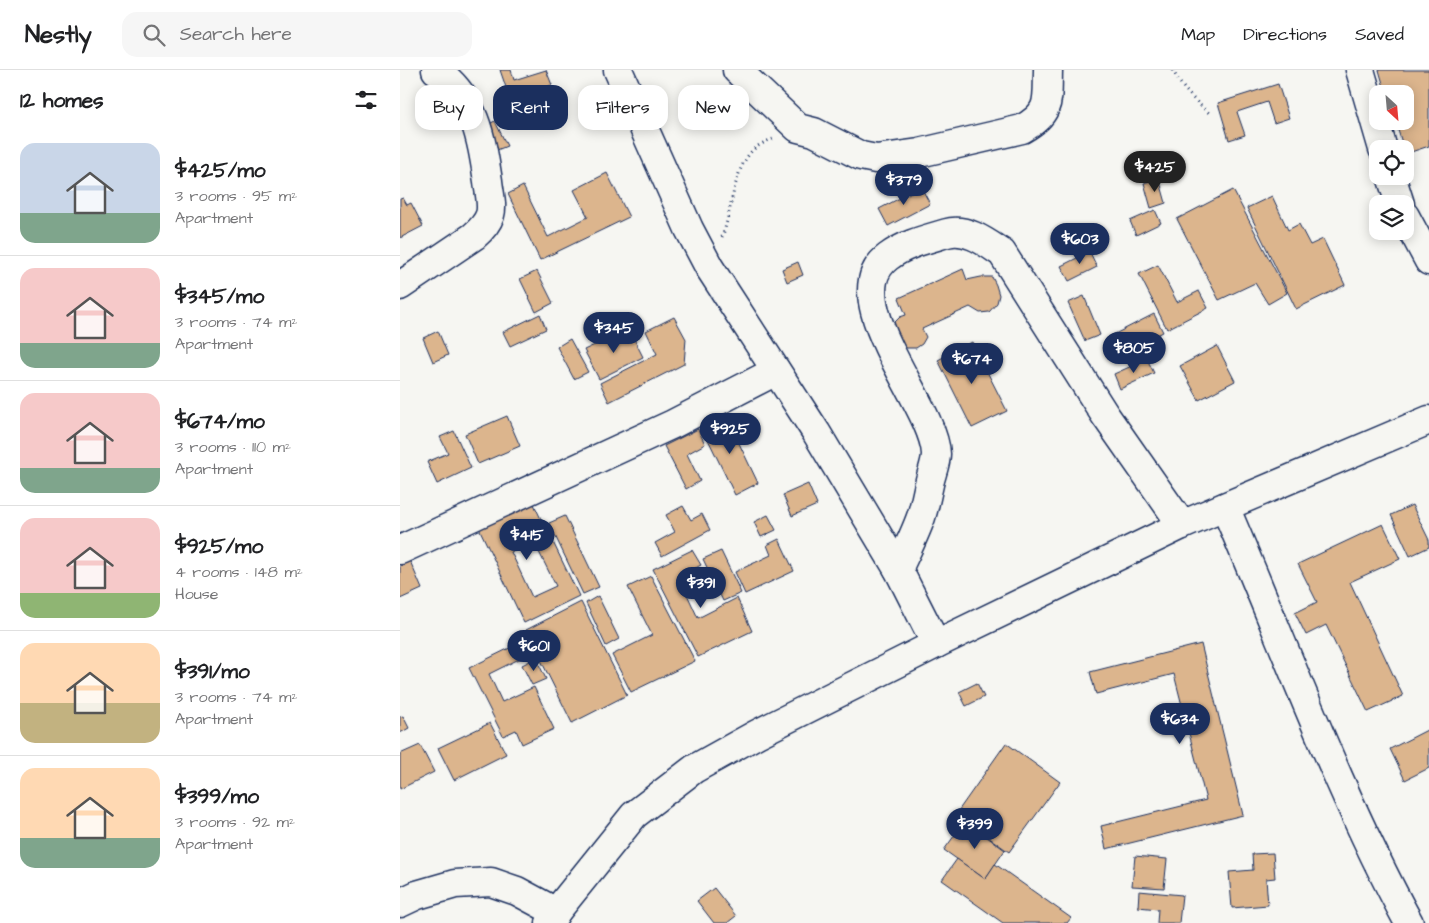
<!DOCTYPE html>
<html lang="en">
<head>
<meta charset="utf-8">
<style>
	:root { --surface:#fff; --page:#f6f6f6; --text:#202124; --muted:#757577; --line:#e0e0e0; --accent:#1b2f5e }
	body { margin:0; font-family:"Architects Daughter",sans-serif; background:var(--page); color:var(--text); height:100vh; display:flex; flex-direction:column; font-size:19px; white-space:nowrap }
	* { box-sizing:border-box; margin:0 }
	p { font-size:16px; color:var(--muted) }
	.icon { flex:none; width:28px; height:28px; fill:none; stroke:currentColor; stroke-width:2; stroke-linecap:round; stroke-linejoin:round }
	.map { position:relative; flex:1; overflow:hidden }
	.side { display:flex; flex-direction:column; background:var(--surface); width:400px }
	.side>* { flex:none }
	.top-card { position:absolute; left:15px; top:15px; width:475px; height:45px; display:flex; gap:10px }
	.needle { width:32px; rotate:154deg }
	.buttons { position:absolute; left:969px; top:15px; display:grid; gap:10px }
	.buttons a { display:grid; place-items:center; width:45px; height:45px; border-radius:10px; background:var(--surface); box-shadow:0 2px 12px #0003; font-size:25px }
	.price { position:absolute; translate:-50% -42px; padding:0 11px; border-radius:18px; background:var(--accent); color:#fff; font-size:16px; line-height:32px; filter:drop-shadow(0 1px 2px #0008) }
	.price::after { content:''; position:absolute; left:50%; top:30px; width:15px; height:11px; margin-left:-8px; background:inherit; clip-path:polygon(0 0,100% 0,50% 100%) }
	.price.selected { background:#222; color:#fff }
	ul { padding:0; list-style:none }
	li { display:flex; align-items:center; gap:15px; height:125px; padding:0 20px }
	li+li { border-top:1px solid var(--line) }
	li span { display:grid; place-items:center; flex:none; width:140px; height:100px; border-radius:15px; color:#555 }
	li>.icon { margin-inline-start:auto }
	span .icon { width:60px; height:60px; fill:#fffc; stroke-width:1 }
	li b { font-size:21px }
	h2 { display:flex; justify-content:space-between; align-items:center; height:60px; padding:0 20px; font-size:21px }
	.tag { padding:0 18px; border-radius:15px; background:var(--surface); box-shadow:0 2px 12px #0003; font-size:18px; line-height:45px }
	.tag.selected { background:var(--accent); color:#fff }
	header { display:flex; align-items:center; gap:30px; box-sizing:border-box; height:70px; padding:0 25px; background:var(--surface); border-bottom:1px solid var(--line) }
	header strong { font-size:24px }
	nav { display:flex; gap:28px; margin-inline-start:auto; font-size:18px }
	.search { width:350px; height:45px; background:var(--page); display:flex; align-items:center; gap:12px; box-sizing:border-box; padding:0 18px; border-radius:15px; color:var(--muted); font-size:19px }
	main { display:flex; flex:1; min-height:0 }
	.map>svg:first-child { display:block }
</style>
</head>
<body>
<header>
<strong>Nestly</strong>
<div class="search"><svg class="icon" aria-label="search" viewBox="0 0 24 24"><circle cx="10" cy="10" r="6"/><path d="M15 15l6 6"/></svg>Search here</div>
<nav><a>Map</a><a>Directions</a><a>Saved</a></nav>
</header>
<main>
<section class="side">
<h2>12 homes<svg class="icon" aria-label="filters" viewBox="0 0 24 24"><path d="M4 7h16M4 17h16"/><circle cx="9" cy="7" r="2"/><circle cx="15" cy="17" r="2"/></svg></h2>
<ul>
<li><span style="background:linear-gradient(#c9d6e8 70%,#7fa58c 0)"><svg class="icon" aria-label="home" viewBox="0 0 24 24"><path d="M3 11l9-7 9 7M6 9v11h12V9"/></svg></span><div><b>$425/mo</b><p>3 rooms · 95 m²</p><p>Apartment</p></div></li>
<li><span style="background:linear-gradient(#f6c9c9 75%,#7fa58c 0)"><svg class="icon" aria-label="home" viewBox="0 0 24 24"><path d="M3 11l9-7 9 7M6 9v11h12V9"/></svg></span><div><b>$345/mo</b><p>3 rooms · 74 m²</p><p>Apartment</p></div></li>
<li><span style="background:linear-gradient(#f6c9c9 75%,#7fa58c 0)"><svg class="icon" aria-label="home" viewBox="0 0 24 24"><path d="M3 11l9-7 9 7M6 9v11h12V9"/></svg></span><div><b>$674/mo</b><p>3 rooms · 110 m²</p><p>Apartment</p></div></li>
<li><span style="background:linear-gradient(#f6c9c9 75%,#8fb573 0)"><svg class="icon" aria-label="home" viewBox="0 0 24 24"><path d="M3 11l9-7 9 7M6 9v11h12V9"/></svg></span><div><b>$925/mo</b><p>4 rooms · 148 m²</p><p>House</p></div></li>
<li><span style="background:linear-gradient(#ffd9b3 60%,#c2b280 0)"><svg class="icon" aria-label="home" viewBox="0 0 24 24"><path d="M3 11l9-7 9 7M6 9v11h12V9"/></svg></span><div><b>$391/mo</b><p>3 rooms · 74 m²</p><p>Apartment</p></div></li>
<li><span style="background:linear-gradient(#ffd9b3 70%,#7fa58c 0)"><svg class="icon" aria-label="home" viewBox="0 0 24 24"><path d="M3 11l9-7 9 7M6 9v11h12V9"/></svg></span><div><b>$399/mo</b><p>3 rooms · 92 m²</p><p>Apartment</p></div></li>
</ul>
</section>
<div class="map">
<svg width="1029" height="853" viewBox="0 0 1029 853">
	<rect width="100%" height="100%" fill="#f6f6f2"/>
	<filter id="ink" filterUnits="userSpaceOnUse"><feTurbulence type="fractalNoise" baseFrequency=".02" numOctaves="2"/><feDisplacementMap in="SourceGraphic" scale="10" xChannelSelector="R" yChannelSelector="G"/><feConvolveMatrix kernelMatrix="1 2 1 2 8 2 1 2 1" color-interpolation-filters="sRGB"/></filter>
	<g filter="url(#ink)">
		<g fill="#dcb58d" stroke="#1b2f5e">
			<path d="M100,0H111L114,10L146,0L152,15L110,29Z"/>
			<path d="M979,0H1029V76L1005,84V79H1004L995,51H1005V24H986Z"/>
			<path d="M878,14L889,48L874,53L867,32L837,42L845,65L829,70L818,33Z"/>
			<path d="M141,25L147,42L104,57L98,40Z"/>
			<path d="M95,51L107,76L92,82L81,58Z"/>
			<path d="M207,103L229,147L140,190L108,124L123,116L148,167L188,147L174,120Z"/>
			<path d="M759,108L766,133L751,138L744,113Z"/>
			<path d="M521,117L530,134L488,156L479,139Z"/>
			<path d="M833,120L887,223L868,234L855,213L819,230L777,149Z"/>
			<path d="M872,126L888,160L899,154L910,175L923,169L945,215L896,239L847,138Z"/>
			<path d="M3,128L7,135L11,133L23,156L0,168V129Z"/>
			<path d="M755,140L761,153L736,165L730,151Z"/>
			<path d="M687,176L697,197L669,211L661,196L681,186L678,181Z"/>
			<path d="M398,192L403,205L387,212L382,199Z"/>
			<path d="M758,195L777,232L799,221L808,238L767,259L739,204Z"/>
			<path d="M563,199L567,210L581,207H592L596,215L599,225L597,233L589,242L580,243L570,237L522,259L526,267L522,274L516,278H507L501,276L492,262L494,253L500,247L506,245L499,228Z"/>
			<path d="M137,201L153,233L136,242L120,209Z"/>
			<path d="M684,226L700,265L685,271L668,233Z"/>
			<path d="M140,244L146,259L110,276L103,262Z"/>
			<path d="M754,244L763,262L718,284L709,267Z"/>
			<path d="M274,247L286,269L284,294L209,332L200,313L257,284L246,261Z"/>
			<path d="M229,259L243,287L199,309L184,280Z"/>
			<path d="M38,261L48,285L33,292L23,268Z"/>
			<path d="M170,269L188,302L174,309L157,277Z"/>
			<path d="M572,272L607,341L572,358L538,290Z"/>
			<path d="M817,276L835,311L799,330L780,296Z"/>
			<path d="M747,289L754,303L720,319L714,304Z"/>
			<path d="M107,346L120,376L78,394L65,364Z"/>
			<path d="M326,346L358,413L335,425L302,357Z"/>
			<path d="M298,359L305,374L287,384L300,411L286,419L264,376Z"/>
			<path d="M54,361L71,398L37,414L27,392L48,383L40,367Z"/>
			<path d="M408,414L417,435L392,446L383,425Z"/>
			<path d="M133,432L148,464L111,482L132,527L156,516L137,478L152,470L179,526L124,553L79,458Z"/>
			<path d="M1012,435L1029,470V477L1010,486L991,445Z"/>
			<path d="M283,436L291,450L302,444L310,460L262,486L255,473L275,462L266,445Z"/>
			<path d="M368,445L376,460L361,467L354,452Z"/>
			<path d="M165,446L199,517L183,524L149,453Z"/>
			<path d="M983,454L1000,489L950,512L1003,626L968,642L926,555L906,565L895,543L917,532L898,494Z"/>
			<path d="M379,469L394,501L345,524L335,502L371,485L367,475Z"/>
			<path d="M292,480L301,495L279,507L298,548L337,528L352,561L298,587L253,499Z"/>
			<path d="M321,481L341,523L323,531L303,489Z"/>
			<path d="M10,491L22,519L0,529V496Z"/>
			<path d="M251,506L295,591L231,622L212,585L252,565L228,517Z"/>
			<path d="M198,526L219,569L206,576L186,533Z"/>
			<path d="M181,532L227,625L172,653L126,560Z"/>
			<path d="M126,570L131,583L89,604L102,632L134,617L154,659L122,674L116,660L103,666L69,598Z"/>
			<path d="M801,574L843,745L706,779L701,756L806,730L774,604L696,624L690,602Z"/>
			<path d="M136,588L146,609L132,615L122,595Z"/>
			<path d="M577,613L584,627L566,636L559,622Z"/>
			<path d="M3,646L9,658L0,663V647Z"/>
			<path d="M90,653L106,684L54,710L38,678Z"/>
			<path d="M1029,659V698L1005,710L990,679Z"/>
			<path d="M606,673L660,712L609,782L556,744Z"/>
			<path d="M20,675L34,702L0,719V684Z"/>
			<path d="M565,751L605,780L585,809L544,780Z"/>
			<path d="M873,783L875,808L866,809L868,835L832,838L829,802L853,800L852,784Z"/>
			<path d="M735,786L767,789L764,818L732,816Z"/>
			<path d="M557,789L585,809L595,794L671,848L667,853H603L542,810Z"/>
			<path d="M314,818L336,846L327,853H314L297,831Z"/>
			<path d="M739,821L782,825L779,853H757L758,839L738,837Z"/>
		</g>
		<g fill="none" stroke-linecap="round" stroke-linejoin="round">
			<g stroke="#1b2f5e" stroke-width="31">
				<g id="minor">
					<path d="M218,0L289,159L309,197L416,362L498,499L536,574"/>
					<path d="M337,0L398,58L414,62L461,86L476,89L519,83L622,59C652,42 647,30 648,0"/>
					<path d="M960,0L983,79"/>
					<path d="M991,106L1000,134"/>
					<path d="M1005,146L1029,191"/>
					<path d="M0,216L74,166C81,160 87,154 90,145C93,135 89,122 88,111C81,66 75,28 36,0"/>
					<path d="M825,437C885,576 937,720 1009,853"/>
					<path d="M0,480L273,354L376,301"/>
					<path d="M498,499C506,482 515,464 521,447C525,435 527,422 530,410C532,402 536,392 536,384C534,334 434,228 488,187C505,174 527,169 547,163C566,157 587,173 602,183L705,345L782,455"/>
					<path d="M0,833L17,825L55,814L91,812L117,821L156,842"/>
				</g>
			</g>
			<g stroke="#1b2f5e" stroke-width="31">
				<path id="highway" d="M150,853L156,842L234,745L294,699L357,664L536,574L782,455L1029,350"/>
			</g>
			<g stroke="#1b2f5e" stroke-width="3" stroke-dasharray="1 4" stroke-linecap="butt">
				<path d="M773,0C781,18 794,30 809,43"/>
				<path d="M322,167C332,142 333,99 353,80C358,75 367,71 373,69"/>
			</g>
			<use href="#minor" stroke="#f6f6f2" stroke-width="28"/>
			<use href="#highway" stroke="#f6f6f2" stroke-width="28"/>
		</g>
	</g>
</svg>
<div class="buttons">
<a><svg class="needle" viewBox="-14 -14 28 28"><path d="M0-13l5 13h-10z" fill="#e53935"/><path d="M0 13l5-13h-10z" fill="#757577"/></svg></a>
<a><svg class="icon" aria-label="locate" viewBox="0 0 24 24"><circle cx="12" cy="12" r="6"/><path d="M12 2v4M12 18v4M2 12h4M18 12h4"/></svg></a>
<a><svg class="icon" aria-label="layers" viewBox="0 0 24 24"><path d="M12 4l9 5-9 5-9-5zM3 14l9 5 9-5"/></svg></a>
</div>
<b class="price selected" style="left:755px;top:123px">$425</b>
<b class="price" style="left:504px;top:136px">$379</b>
<b class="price" style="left:680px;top:195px">$603</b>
<b class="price" style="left:214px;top:284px">$345</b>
<b class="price" style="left:734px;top:304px">$805</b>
<b class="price" style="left:572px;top:315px">$674</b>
<b class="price" style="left:330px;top:385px">$925</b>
<b class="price" style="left:127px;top:491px">$415</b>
<b class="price" style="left:301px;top:539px">$391</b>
<b class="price" style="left:134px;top:602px">$601</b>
<b class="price" style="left:780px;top:675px">$634</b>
<b class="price" style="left:575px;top:780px">$399</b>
<div class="top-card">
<a class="tag">Buy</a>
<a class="tag selected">Rent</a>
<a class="tag">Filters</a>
<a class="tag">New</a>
</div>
</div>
</main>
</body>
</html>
